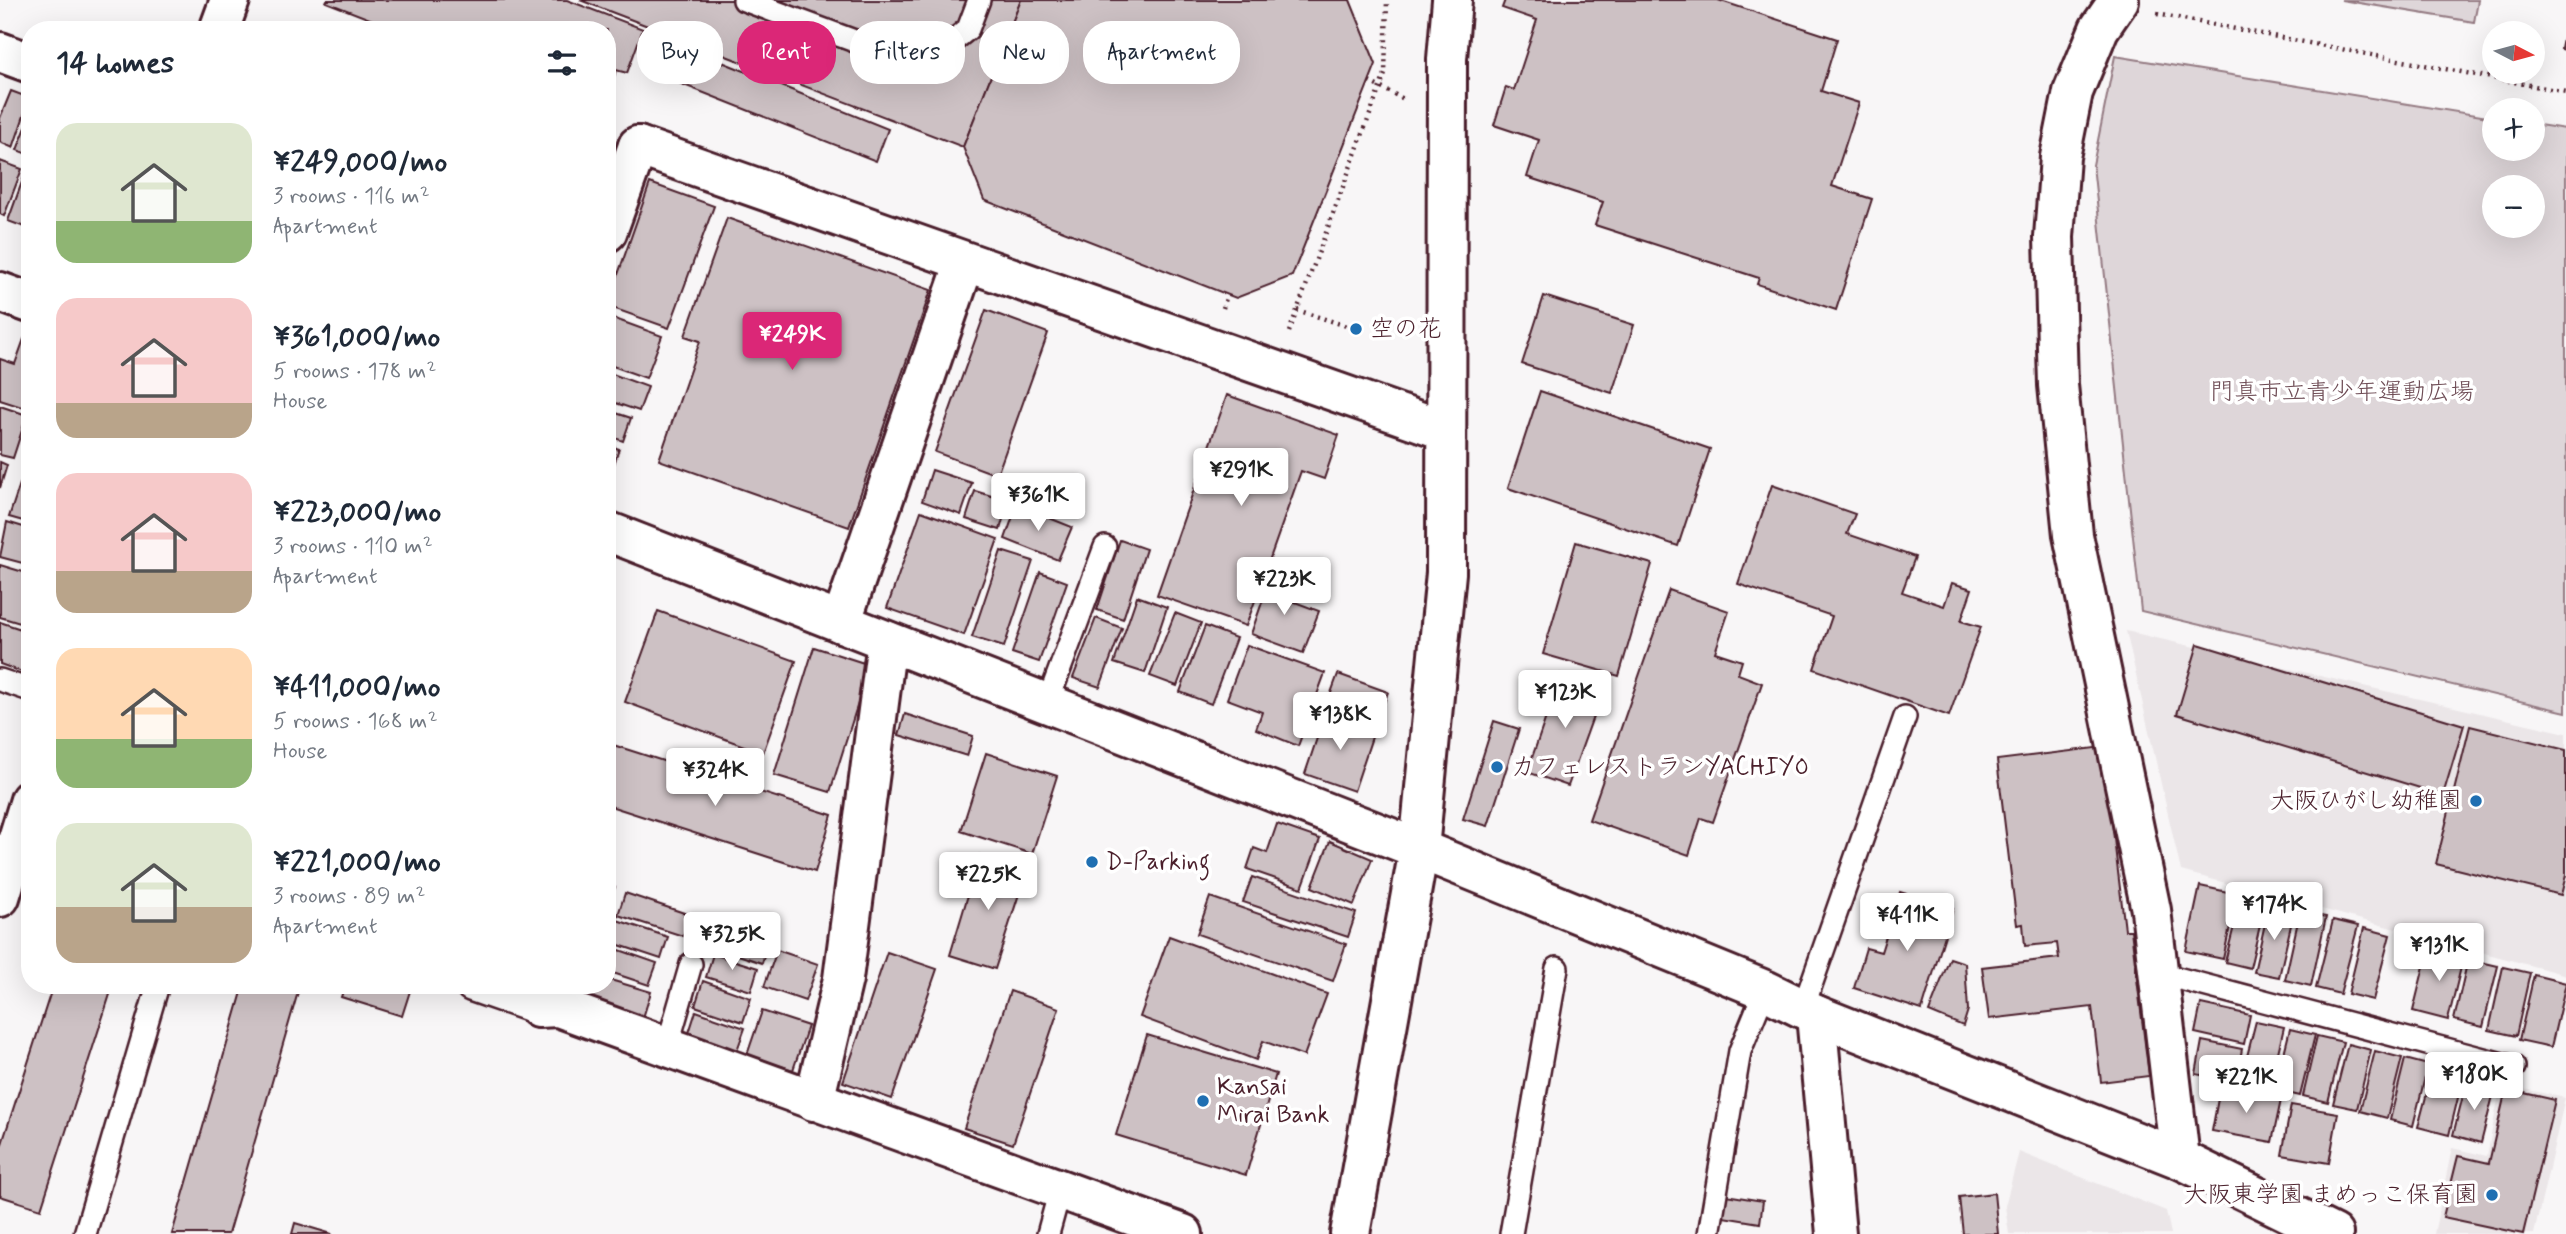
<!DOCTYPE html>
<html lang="en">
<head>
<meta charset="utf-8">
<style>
	:root { --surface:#fff; --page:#f2f2f3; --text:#1f2937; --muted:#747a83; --accent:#db2777 }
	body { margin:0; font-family:Mynerve,"Klee One",sans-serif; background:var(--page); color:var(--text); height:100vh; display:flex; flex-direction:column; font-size:26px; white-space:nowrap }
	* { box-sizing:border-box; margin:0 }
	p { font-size:23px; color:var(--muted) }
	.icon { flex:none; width:38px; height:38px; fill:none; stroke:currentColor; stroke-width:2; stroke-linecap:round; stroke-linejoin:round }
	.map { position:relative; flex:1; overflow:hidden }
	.panel { position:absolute; left:21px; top:21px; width:595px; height:973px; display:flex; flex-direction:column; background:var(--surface); border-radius:28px; box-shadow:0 7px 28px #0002 }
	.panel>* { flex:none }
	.hud { position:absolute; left:637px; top:21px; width:665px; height:63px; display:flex; gap:14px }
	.needle { width:46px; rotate:96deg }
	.controls { position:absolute; left:2482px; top:21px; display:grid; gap:14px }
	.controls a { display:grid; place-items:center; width:63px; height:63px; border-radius:50%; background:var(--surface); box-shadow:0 7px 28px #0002; font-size:35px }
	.price { position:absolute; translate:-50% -60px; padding:0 16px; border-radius:7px; background:#fff; color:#222; font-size:23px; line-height:46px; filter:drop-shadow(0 2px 4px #0008) }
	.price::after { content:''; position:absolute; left:50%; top:42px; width:21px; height:16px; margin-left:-10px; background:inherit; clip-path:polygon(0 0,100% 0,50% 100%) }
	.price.current { background:var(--accent); color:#fff }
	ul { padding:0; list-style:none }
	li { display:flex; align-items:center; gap:21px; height:175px; padding:0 35px }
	li span { display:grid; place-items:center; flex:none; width:196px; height:140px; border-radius:21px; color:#555 }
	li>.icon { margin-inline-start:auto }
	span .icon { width:84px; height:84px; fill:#fffc; stroke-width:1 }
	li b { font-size:30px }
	h2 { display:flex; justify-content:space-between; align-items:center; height:84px; padding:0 35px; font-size:30px }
	.tag { padding:0 24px; border-radius:28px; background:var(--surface); box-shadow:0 7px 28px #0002; font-size:24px; line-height:63px }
	.tag.current { background:var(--accent); color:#fff }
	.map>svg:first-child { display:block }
</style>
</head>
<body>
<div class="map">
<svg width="2566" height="1234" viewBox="0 0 2566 1234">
	<rect width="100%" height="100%" fill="#f8f6f7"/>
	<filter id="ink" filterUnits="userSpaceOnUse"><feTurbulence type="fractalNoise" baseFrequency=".0143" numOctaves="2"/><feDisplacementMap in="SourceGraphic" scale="14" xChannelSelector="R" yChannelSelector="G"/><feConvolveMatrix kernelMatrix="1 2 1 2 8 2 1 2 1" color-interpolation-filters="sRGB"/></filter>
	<g filter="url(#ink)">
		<g fill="#ebe6e8">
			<path d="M2126,631L2566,733V975L2181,871Z"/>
			<path d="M2501,1084L2565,1098L2534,1234H2434L2452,1148L2487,1156Z"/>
			<path d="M2019,1152L2166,1211L2171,1234H2009L2005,1206Z"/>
		</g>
		<g fill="#ded6d9" stroke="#947a82" stroke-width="2" fill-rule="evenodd">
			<path d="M2341,0H2478L2474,22Z"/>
			<path d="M2115,56L2494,118V149H2532V124L2566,129V712L2141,611L2093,165ZM2494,187H2532V226H2494Z"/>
		</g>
		<g fill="#cdc1c4" stroke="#4a1f2b" stroke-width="2">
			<path d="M327,0H567L643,29L627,73L616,70L607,101V30H398L326,2Z"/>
			<path d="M580,0H1021L963,147Z"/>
			<path d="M1021,0H1350L1376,64L1292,276L1236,298L984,200L963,147Z"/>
			<path d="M1505,0H1718L1837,39L1821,91L1859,103L1832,186L1872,199L1836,310L1757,284L1759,278L1595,225L1603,202L1527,177L1539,140L1494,125L1506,87L1514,90L1537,20L1502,8Z"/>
			<path d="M2566,23V50L2561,49Z"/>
			<path d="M660,37L888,129L876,161L646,70Z"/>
			<path d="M11,91L30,98L13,148L0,142V118Z"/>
			<path d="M30,117V155L17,150Z"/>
			<path d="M0,161L22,169L4,216L0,214Z"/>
			<path d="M26,171L30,172V229L8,221Z"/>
			<path d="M650,183L714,206L669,328L607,306Z"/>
			<path d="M727,218L931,290L849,527L659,460L700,341L685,336Z"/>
			<path d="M1544,296L1634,325L1612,393L1522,364Z"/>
			<path d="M986,310L1048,333L997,475L935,452Z"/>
			<path d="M607,316L662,336L646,378L607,364Z"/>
			<path d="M24,339L30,341L28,409L0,400V359L15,364Z"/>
			<path d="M607,372L648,387L639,411L607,400Z"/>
			<path d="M1540,391L1710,449L1678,546L1508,488Z"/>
			<path d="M1227,395L1339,435L1324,479L1301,471L1246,626L1157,595Z"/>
			<path d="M0,406L27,415L13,458L0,455Z"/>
			<path d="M607,410L631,418L623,441L607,435Z"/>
			<path d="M607,445L619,449L607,486Z"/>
			<path d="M0,462L7,465L0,488Z"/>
			<path d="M932,470L972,483L961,515L922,501Z"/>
			<path d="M20,484L30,487V523L9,517Z"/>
			<path d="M1772,485L1855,514L1847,534L1915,557L1902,592L1944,606L1952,583L1972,589L1961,621L1981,627L1949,716L1814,669L1832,616L1738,584Z"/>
			<path d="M975,491L1008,501L1000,530L966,519Z"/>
			<path d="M1017,505L1072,527L1058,560L1005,539Z"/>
			<path d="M921,511L998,539L964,635L887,608Z"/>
			<path d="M7,522L30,529V565L0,557Z"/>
			<path d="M1120,540L1146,549L1123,619L1097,610Z"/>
			<path d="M1576,542L1652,564L1619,676L1543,654Z"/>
			<path d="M1001,551L1033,561L1004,647L972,637Z"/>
			<path d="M0,565L30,574V626L0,617Z"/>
			<path d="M1273,571L1291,577L1284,598L1319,611L1303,653L1251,634Z"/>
			<path d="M1040,572L1067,582L1039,662L1012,653Z"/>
			<path d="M1669,590L1729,611L1715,652L1742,661L1738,674L1762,683L1713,822L1701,818L1689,855L1589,820Z"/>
			<path d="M1137,596L1167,607L1145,673L1114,663Z"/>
			<path d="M658,611L796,661L763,753L625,702Z"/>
			<path d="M1175,613L1201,623L1177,686L1150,676Z"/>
			<path d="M1096,618L1122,628L1100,687L1073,678Z"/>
			<path d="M0,622L30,632V649L22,672L0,664Z"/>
			<path d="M1205,626L1236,638L1211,704L1180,692Z"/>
			<path d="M2198,644L2464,725L2443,795L2177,714Z"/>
			<path d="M1247,645L1325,673L1298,746L1256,729L1262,712L1227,699Z"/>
			<path d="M814,647L870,665L830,792L774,775Z"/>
			<path d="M1338,674L1388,692L1377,722L1327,704Z"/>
			<path d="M1561,674L1603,689L1568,786L1527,772Z"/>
			<path d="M905,714L973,736L967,756L899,735Z"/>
			<path d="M1325,714L1374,731L1354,791L1305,774Z"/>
			<path d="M1494,721L1519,729L1488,826L1463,819Z"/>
			<path d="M2470,726L2566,750V875L2561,895L2436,864Z"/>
			<path d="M607,743L832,815L815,872L607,805Z"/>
			<path d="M2103,747L2125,930H2131L2149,1076L2101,1082L2092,1007L1989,1019L1982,967L2059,958L2057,943L2025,946L2023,924L2017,925L1997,760Z"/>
			<path d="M986,753L1057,776L1032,854L961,831Z"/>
			<path d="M1277,824L1320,839L1302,888L1247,869L1254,848L1267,853Z"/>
			<path d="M1330,841L1372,859L1354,905L1312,887Z"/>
			<path d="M980,855L1027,869L995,969L950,955Z"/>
			<path d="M1252,877L1356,913L1348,937L1243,902Z"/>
			<path d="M607,884L615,887L607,909Z"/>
			<path d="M2200,886L2237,894L2223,959L2186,951Z"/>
			<path d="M1900,892L1953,909L1922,1010L1854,988L1866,948L1881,952Z"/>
			<path d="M625,893L690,915L683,936L618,915Z"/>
			<path d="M1210,897L1346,944L1333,981L1197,934Z"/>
			<path d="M2241,898L2265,904L2250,968L2225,962Z"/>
			<path d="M2269,906L2294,912L2279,977L2254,972Z"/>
			<path d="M2300,912L2326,917L2311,986L2285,980Z"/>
			<path d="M703,919L769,940L762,963L696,941Z"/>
			<path d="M617,920L668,937L661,959L610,942Z"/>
			<path d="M2333,920L2358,926L2340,994L2316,988Z"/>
			<path d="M2364,928L2390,935L2373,1000L2348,994Z"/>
			<path d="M1169,936L1327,994L1304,1056L1263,1041L1256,1060L1140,1017Z"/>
			<path d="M608,946L657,963L649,985L607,971Z"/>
			<path d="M2429,946L2464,955L2448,1020L2413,1011Z"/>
			<path d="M777,950L818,964L805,1001L764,987Z"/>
			<path d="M887,952L937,969L892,1099L843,1082Z"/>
			<path d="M713,954L758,968L751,991L706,977Z"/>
			<path d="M1950,958L1965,963L1968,1010L1963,1026L1929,1012Z"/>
			<path d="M2468,959L2498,966L2483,1027L2454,1020Z"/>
			<path d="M2503,967L2530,973L2516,1036L2489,1030Z"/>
			<path d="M2534,975L2566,983L2551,1047L2519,1040Z"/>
			<path d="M607,979L651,992L642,1021L589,1004L595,985H607Z"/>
			<path d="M703,981L751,998L743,1022L695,1006Z"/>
			<path d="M53,985H113L41,1209L0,1196V1150Z"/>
			<path d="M244,985H300L228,1234H172Z"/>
			<path d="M345,985H402L411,988L402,1016L341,997Z"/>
			<path d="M1010,991L1059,1008L1013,1144L964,1128Z"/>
			<path d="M2201,1004L2250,1015L2244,1044L2195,1033Z"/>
			<path d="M696,1011L745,1028L736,1053L688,1036Z"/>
			<path d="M762,1011L808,1026L793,1070L747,1055Z"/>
			<path d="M2256,1021L2284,1027L2270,1087L2241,1080Z"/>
			<path d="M2290,1029L2315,1035L2300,1096L2275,1090Z"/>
			<path d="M1147,1035L1276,1074L1246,1175L1116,1135Z"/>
			<path d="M2317,1036L2343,1042L2328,1102L2303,1096Z"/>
			<path d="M2202,1041L2242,1049L2236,1082L2196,1074Z"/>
			<path d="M2348,1044L2371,1050L2357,1109L2333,1104Z"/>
			<path d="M2375,1051L2402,1058L2387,1118L2360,1111Z"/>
			<path d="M2405,1059L2428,1065L2413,1126L2390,1120Z"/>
			<path d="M2433,1070L2463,1077L2449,1135L2418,1127Z"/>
			<path d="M2467,1080L2495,1088L2481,1143L2453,1135Z"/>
			<path d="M2220,1088L2281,1100L2272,1142L2212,1131Z"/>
			<path d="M2506,1089L2555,1100L2523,1234L2443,1217L2458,1156L2489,1163Z"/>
			<path d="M2291,1105L2338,1113L2329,1163L2282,1155Z"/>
			<path d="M1994,1193L1998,1234H1963L1959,1197Z"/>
			<path d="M1726,1195L1763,1201L1760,1223L1723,1217Z"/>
			<path d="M295,1223L332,1234H292Z"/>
		</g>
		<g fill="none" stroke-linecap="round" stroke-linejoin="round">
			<g stroke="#4a1f2b" stroke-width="26">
				<g id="service">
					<path d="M744,0L922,66L968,29L979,0"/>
					<path d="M0,680L30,690"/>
					<path d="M1047,704L1105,547"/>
					<path d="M2158,973L2514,1067"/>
					<path d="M1803,1008L1905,717"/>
					<path d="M667,1047L691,964"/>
					<path d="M85,1234L158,985"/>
					<path d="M1048,1234L1060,1190"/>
					<path d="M1511,1234L1557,968"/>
					<path d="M1709,1234L1740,1051L1765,990"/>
				</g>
			</g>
			<g stroke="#4a1f2b" stroke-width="37">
				<path id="pedestrian" d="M472,985L538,1008"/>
			</g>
			<g stroke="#4a1f2b" stroke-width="44">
				<g id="minor">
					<path d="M2119,0L2099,29L2073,92L2060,157L2054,237L2058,385L2073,535L2151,910L2180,1159"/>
					<path d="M219,30L230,0"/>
					<path d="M0,52L30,63"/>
					<path d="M607,232L638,146"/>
					<path d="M841,623L965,262"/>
					<path d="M0,897L30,800"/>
					<path d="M538,1008L558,1007L1183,1234"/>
					<path d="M814,1101L843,979L887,641"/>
				</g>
			</g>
			<g stroke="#4a1f2b" stroke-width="44">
				<g id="tertiary">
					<path d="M638,146L1444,430"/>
					<path d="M0,292L30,303"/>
					<path d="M607,531L1419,849L1765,990L1816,1015L2180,1159L2333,1234"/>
					<path d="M1816,1015L1836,1234"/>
					<path d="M1350,1234L1419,849L1446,573L1447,59L1452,0"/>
				</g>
			</g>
			<g stroke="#4a1f2b" stroke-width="4.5" stroke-dasharray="2 5" stroke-linecap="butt">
				<path d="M2157,14L2566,92"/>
				<path d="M1369,82L1406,100"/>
				<path d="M1223,308L1227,295"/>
				<path d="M1297,310L1356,329"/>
				<path d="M1289,332L1385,74L1387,0"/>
			</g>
			<use href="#service" stroke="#fff" stroke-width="21"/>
			<use href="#pedestrian" stroke="#fff" stroke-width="32"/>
			<use href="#minor" stroke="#fff" stroke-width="38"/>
			<use href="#tertiary" stroke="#fff" stroke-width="38"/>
		</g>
	</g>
	<g fill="#1f6fb2" stroke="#fff" stroke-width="2.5">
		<circle cx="1356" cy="329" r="7"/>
		<circle cx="1497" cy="767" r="7"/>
		<circle cx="2476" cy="801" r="7"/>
		<circle cx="1092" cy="862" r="7"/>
		<circle cx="1203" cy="1101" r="7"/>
		<circle cx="2492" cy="1195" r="7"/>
	</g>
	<g text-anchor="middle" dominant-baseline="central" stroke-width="7" stroke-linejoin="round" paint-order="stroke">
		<g font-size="24" fill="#4a1f2b" stroke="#fff" text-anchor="start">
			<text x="1370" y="329">空の花</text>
			<text x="1511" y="767">カフェレストランYACHIYO</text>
			<text x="2462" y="801" text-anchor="end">大阪ひがし幼稚園</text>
			<text x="1106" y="862">D-Parking</text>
			<text x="1217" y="1087">Kansai<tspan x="1217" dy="28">Mirai Bank</tspan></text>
			<text x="2478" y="1195" text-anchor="end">大阪東学園 まめっこ保育園</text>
		</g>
		<g font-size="24" fill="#6f4d56" stroke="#fff">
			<text x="2342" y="392">門真市立青少年運動広場</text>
		</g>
	</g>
</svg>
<div class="controls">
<a><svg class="needle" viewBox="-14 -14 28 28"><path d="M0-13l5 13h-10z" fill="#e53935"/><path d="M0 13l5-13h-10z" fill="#747a83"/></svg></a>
<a>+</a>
<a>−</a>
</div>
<b class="price current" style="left:792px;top:372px">¥249K</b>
<b class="price" style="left:1241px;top:508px">¥291K</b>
<b class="price" style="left:1038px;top:533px">¥361K</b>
<b class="price" style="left:1284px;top:617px">¥223K</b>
<b class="price" style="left:1565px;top:730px">¥123K</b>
<b class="price" style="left:1340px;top:752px">¥138K</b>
<b class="price" style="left:715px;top:808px">¥324K</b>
<b class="price" style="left:988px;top:912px">¥225K</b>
<b class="price" style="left:2274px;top:942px">¥174K</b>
<b class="price" style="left:1907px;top:953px">¥411K</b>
<b class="price" style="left:732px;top:972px">¥325K</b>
<b class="price" style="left:2439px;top:983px">¥131K</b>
<b class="price" style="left:2474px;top:1112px">¥180K</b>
<b class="price" style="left:2246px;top:1115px">¥221K</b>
<div class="hud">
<a class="tag">Buy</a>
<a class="tag current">Rent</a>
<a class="tag">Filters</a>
<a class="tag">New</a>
<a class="tag">Apartment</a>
</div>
<section class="panel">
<h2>14 homes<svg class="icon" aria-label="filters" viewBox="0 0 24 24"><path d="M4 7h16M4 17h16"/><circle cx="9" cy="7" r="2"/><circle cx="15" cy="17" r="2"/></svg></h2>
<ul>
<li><span style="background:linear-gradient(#dfe7d0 70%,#8fb573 0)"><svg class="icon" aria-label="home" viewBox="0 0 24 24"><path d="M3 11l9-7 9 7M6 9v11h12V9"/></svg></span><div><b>¥249,000/mo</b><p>3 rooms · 116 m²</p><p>Apartment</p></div></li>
<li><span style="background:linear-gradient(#f6c9c9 75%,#b9a48a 0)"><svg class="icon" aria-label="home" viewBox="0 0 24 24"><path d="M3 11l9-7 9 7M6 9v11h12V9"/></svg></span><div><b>¥361,000/mo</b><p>5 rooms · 178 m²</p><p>House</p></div></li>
<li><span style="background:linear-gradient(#f6c9c9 70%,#b9a48a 0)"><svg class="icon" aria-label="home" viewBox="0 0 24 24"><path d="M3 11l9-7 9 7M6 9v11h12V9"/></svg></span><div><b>¥223,000/mo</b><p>3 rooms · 110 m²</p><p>Apartment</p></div></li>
<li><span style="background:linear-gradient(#ffd9b3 65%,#8fb573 0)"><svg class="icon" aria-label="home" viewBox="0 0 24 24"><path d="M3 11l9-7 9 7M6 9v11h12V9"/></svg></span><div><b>¥411,000/mo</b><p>5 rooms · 168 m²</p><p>House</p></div></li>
<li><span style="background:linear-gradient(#dfe7d0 60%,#b9a48a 0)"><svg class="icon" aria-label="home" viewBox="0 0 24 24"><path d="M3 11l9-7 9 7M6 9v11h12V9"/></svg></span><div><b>¥221,000/mo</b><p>3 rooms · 89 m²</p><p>Apartment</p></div></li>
</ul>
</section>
</div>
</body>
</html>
